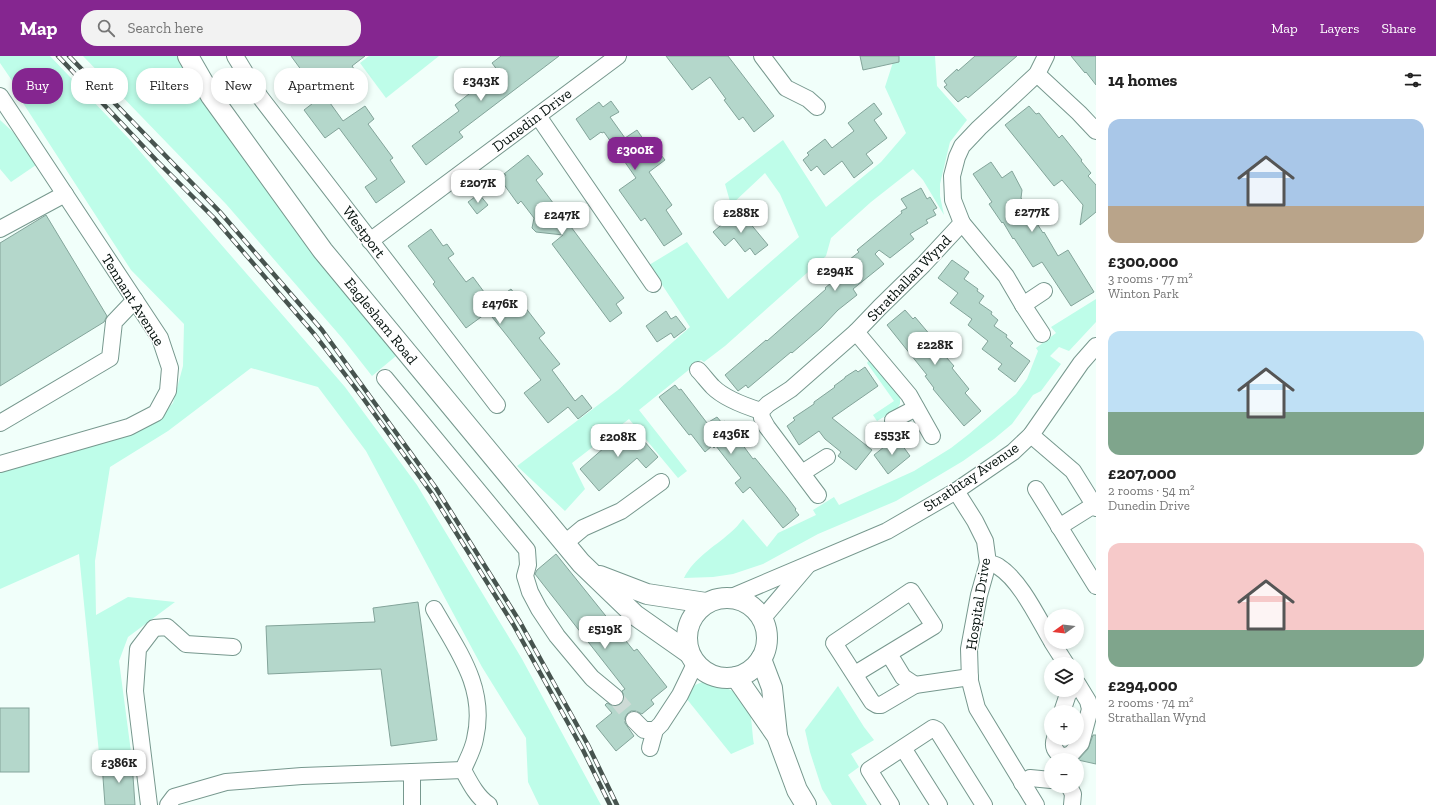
<!DOCTYPE html>
<html lang="en">
<head>
<meta charset="utf-8">
<style>
	:root { --surface:#fff; --page:#f2f2f2; --text:#222; --muted:#767676; --accent:#852690 }
	body { margin:0; font-family:"Zilla Slab",serif; background:var(--page); color:var(--text); height:100vh; display:flex; flex-direction:column; font-size:15px; white-space:nowrap }
	* { box-sizing:border-box; margin:0 }
	p { font-size:13px; color:var(--muted) }
	.icon { flex:none; width:22px; height:22px; fill:none; stroke:currentColor; stroke-width:2; stroke-linecap:round; stroke-linejoin:round }
	.map { position:relative; flex:1; overflow:hidden }
	.details { display:flex; flex-direction:column; background:var(--surface); width:340px }
	.details>* { flex:none }
	.guide { position:absolute; left:12px; top:12px; width:380px; height:36px; display:flex; gap:8px }
	.needle { width:26px; rotate:255deg }
	.controls { position:absolute; left:1044px; top:553px; display:grid; gap:8px }
	.controls a { display:grid; place-items:center; width:40px; height:40px; border-radius:50%; background:var(--surface); box-shadow:0 2px 6px #0003; font-size:20px }
	.price { position:absolute; translate:-50% -34px; padding:0 9px; border-radius:8px; background:#fff; color:#222; font-size:13px; line-height:26px; filter:drop-shadow(0 1px 2px #0008) }
	.price::after { content:''; position:absolute; left:50%; top:24px; width:12px; height:9px; margin-left:-6px; background:inherit; clip-path:polygon(0 0,100% 0,50% 100%) }
	.price.current { background:var(--accent); color:#fff }
	ul { padding:0; list-style:none }
	li { display:grid; align-content:center; gap:8px; height:212px; padding:0 12px }
	li span { display:grid; place-items:center; height:124px; border-radius:12px; color:#555 }
	li>.icon { margin-inline-start:auto }
	span .icon { width:72px; height:72px; fill:#fffc; stroke-width:1 }
	li b { font-size:17px }
	h2 { display:flex; justify-content:space-between; align-items:center; height:48px; padding:0 12px; font-size:17px }
	.chip { padding:0 14px; border-radius:16px; background:var(--surface); box-shadow:0 2px 6px #0003; font-size:14px; line-height:36px }
	.chip.current { background:var(--accent); color:#fff }
	header { display:flex; align-items:center; gap:24px; box-sizing:border-box; height:56px; padding:0 20px; background:var(--accent); color:#fff }
	header strong { font-size:19px }
	nav { display:flex; gap:22px; margin-inline-start:auto; font-size:14px }
	.search { width:280px; height:36px; background:var(--page); display:flex; align-items:center; gap:10px; box-sizing:border-box; padding:0 14px; border-radius:16px; color:var(--muted); font-size:15px }
	main { display:flex; flex:1; min-height:0 }
	.map>svg:first-child { display:block }
</style>
</head>
<body>
<header>
<strong>Map</strong>
<div class="search"><svg class="icon" aria-label="search" viewBox="0 0 24 24"><circle cx="10" cy="10" r="6"/><path d="M15 15l6 6"/></svg>Search here</div>
<nav><a>Map</a><a>Layers</a><a>Share</a></nav>
</header>
<main>
<div class="map">
<svg width="1096" height="749" viewBox="0 0 1096 749">
	<rect width="100%" height="100%" fill="#f1fffa"/>
	<g fill="#befde9">
		<path d="M0,0H50L131,85L313,294L345,331L417,429L522,603L601,749H539L528,726L526,682L482,611L366,395L318,331L251,312L168,375L110,411L95,505L96,559L128,541L175,546L128,581L119,605L131,696L99,697L79,498L0,533V412L154,367L173,347L183,310L184,268L131,214L23,47L15,29L0,7Z"/>
		<path d="M83,0H177L212,57L291,169L396,300L372,320L343,283L226,148Z"/>
		<path d="M369,0H439L386,42L360,7Z"/>
		<path d="M895,0H935L937,30L967,64L950,86L940,128V140L944,159L923,124L913,113L871,146L831,182L826,200L725,290L704,306L701,304L639,354L687,415L678,422L629,363L572,407L585,433L565,455L517,410L618,334L690,271L649,209L687,186L728,243L799,181L780,138L765,117L731,149L725,128L783,84L826,151L881,106L906,77L885,31Z"/>
		<path d="M0,64L13,76L36,109L11,126L0,113Z"/>
		<path d="M1096,243V266L1069,295L1059,291L1050,300L1061,308L1041,335L1033,339L1012,368L994,383L963,405L896,445L818,478L763,508L733,518L713,521L684,522C694,502 714,491 730,477C735,473 739,468 743,463L767,491L778,477L816,459L813,454L834,441L839,449L914,415L951,392L969,378L1016,338L1027,323L1038,295L1036,292L1056,277L1051,271Z"/>
		<path d="M870,303L900,341V348L897,353L877,365L873,359L894,345L867,307Z"/>
		<path d="M705,625C720,630 741,634 748,650C752,657 752,678 754,688L731,698L686,642L695,629Z"/>
		<path d="M838,630L864,671L874,684L851,698L859,711L848,719L867,749H832L822,733L810,696L805,674Z"/>
	</g>
	<g fill="#b4d7cb" stroke="#83a49a">
		<path d="M291,0H365L352,10L357,17L325,40L343,65L365,50L374,63L368,68L393,102L390,104L405,126L376,147L365,131L377,123L339,72L325,82L304,54L321,41Z"/>
		<path d="M501,0H559L459,76L463,81L426,109L412,90L459,55L455,49L498,15L492,7Z"/>
		<path d="M666,0H728L774,60L754,76L743,61L739,64L724,44L726,43L710,21L692,34Z"/>
		<path d="M860,0H899V6L863,14Z"/>
		<path d="M975,0H1017L968,42L966,40L958,46L944,31L947,29L944,25L957,13L958,15Z"/>
		<path d="M1071,0H1096V29L1086,16L1085,17Z"/>
		<path d="M611,45L619,56L610,61L625,82L637,74L650,93L654,90L665,104L649,116L672,149L666,154L682,178L664,190L645,162L641,165L619,134L636,122L604,76L602,77L601,76L590,84L576,63L599,46L603,51Z"/>
		<path d="M874,47L882,58L874,64L887,82L866,98L873,107L854,122L842,105L824,119L817,110L811,115L803,104L809,99L807,97L825,83L832,92L854,75L848,67Z"/>
		<path d="M1029,50L1036,58L1039,57L1059,82L1062,79L1082,104L1081,105L1091,117L1088,120L1096,129V156L1080,169L1083,149L1062,124L1054,130L1005,69Z"/>
		<path d="M528,99L543,118L536,124L624,242L616,248L622,257L610,266L552,188L563,179L536,176L532,172L534,162L521,145L518,148L500,123L506,119L504,118Z"/>
		<path d="M991,106L1002,122L1012,115L1022,134L1021,142L1043,177L1044,176L1058,200L1068,194L1094,236L1071,250L1042,206L1033,211L1014,182L1013,183L1003,166L1002,167L989,148L992,146L973,118Z"/>
		<path d="M921,132L927,143L930,141L937,152L933,154L936,159L926,164L928,167L910,178L914,183L890,202L879,194L875,198L884,208L853,233L857,239L838,254L821,272L792,297L791,296L748,332L746,329L738,335L725,319L766,284L767,285L826,233L825,232L844,216L840,211L859,196L857,194L902,157L901,155L907,152L901,143Z"/>
		<path d="M479,138L488,149L477,158L468,146Z"/>
		<path d="M739,154L768,189L755,199L750,192L745,196L734,182L725,190L713,176Z"/>
		<path d="M46,159L107,260L104,266L0,330V187Z"/>
		<path d="M431,173L443,190L447,188L454,198L448,202L466,226L473,221L487,240L488,239L493,246L511,233L545,277L539,282L560,308L552,314L575,345L582,339L592,352L578,363L568,351L548,367L524,337L541,324L508,281L488,256L466,272L433,228L435,226L408,190Z"/>
		<path d="M952,204L969,216L964,223L978,233L977,235L984,240L979,247L992,256L991,258L998,264L994,270L1007,279L1006,281L1013,287L1010,290L1030,305L1015,326L998,313L1002,308L982,293L988,285L968,269L972,263L950,247L958,237L938,222Z"/>
		<path d="M905,254L913,263L915,261L947,299L946,301L954,310L952,312L969,333L965,337L981,355L964,370L933,333L934,332L925,320L927,319L887,269Z"/>
		<path d="M666,255L671,263L676,260L686,273L674,282L671,277L657,286L646,270Z"/>
		<path d="M865,311L878,330L832,362L872,394L856,414L838,400L841,396L825,383L819,375L799,389L787,370L795,364L793,362L814,348V346L835,331L834,330L845,322V321L856,314L858,316Z"/>
		<path d="M675,329L679,334L681,333L707,367L717,361L722,367L725,365L753,403L755,402L787,441L796,453L795,454L799,459L783,472L750,431L743,437L735,427L741,422L716,390L714,392L712,390L705,396L691,378L689,379L659,341Z"/>
		<path d="M630,369L658,401L646,412L637,402L599,435L580,413Z"/>
		<path d="M894,383L900,391L902,389L910,400L888,418L874,399Z"/>
		<path d="M556,498L634,595L637,593L667,631L651,644L654,648L642,658L636,655H631L627,658L625,662V667L634,680L616,695L596,670L612,657L605,649L607,647L613,650H618L623,647L624,642L622,635L625,633L535,518L537,514Z"/>
		<path d="M418,546L437,684L391,690L381,613L268,618L266,570L375,566L373,552Z"/>
		<rect x="0" y="652" width="29" height="64"/>
		<path d="M1093,679H1096V708L1078,704L1088,693Z"/>
		<path d="M132,706L135,749H105L102,708Z"/>
	</g>
	<g fill="none" stroke-linecap="round" stroke-linejoin="round">
		<path stroke="#cddbd6" stroke-width="16" stroke-dasharray="16 8" stroke-linecap="butt" d="M615,641L634,664"/>
		<g stroke="#77988e" stroke-width="18">
			<g id="minor">
				<path d="M235,0L260,41L497,349"/>
				<path d="M762,0L786,32L808,43L817,51"/>
				<path d="M1037,18L1079,57L1096,75"/>
				<path d="M0,40L160,282L170,312L168,335L156,357L129,371L0,408"/>
				<path d="M538,60L653,228"/>
				<path d="M962,167L1006,220L1023,249L1042,278"/>
				<path d="M0,173L65,138"/>
				<path d="M370,185L618,0"/>
				<path d="M1023,249L1044,235"/>
				<path d="M856,276L909,339L932,380"/>
				<path d="M698,314C703,319 708,326 713,331C725,343 745,350 761,355"/>
				<path d="M385,322L527,494L528,509L525,520L530,536L539,553L557,580L592,622L615,641"/>
				<path d="M893,364L916,352"/>
				<path d="M0,367L110,302L114,266L135,244"/>
				<path d="M1031,379L1073,415L1096,452"/>
				<path d="M802,417L827,401"/>
				<path d="M1036,433L1096,530"/>
				<path d="M956,435L975,465L985,485L988,507L979,539L969,593L970,625L977,652L1036,749"/>
				<path d="M818,439L767,371L762,362L761,355L768,348L791,333L856,276L880,251L923,209L962,167L953,144L952,120L957,101L962,90L979,72L1037,18L1046,0"/>
				<path d="M1059,471L1094,449"/>
				<path d="M565,487L583,472L621,455L661,426"/>
				<path d="M988,507C991,508 996,508 999,511C1020,524 1038,562 1051,584"/>
				<path d="M729,542L887,475L956,435L1013,396L1031,379L1081,307L1096,290"/>
				<path d="M434,553C458,595 487,632 475,683C473,694 467,704 463,714"/>
				<path d="M762,563L807,510"/>
				<path d="M1052,586L1066,608"/>
				<path d="M855,618L934,570L911,535L834,587L872,646L877,649H881L915,629L903,621L889,598"/>
				<path d="M915,629L970,621"/>
				<path d="M1062,656L1068,638L1072,634"/>
				<path d="M634,664L644,674H655"/>
				<path d="M1055,682C1052,691 1055,695 1062,701L1071,698L1081,687L1090,653L1088,645L1077,627"/>
				<path d="M650,692L655,674L661,668L680,639L695,608"/>
				<path d="M903,692L939,749"/>
				<path d="M463,714C470,727 477,741 489,749"/>
				<path d="M412,716L463,714"/>
				<path d="M1022,727L1030,722L1051,724"/>
				<path d="M1069,730L1073,738L1072,749"/>
				<path d="M149,749L135,635L138,593L154,572L167,571L186,588L233,591"/>
				<path d="M168,749L174,741L226,726L302,720L412,716V749"/>
				<path d="M891,749L869,714L933,672L937,674L984,749"/>
			</g>
		</g>
		<g stroke="#77988e" stroke-width="22">
			<g id="major">
				<path d="M188,0L211,40L323,195L581,507L635,559L689,597"/>
				<path d="M600,520L647,538L706,547"/>
				<circle cx="727" cy="582" r="40"/>
				<path d="M761,603L772,632L777,679"/>
				<path d="M736,621L777,680L797,734L806,749"/>
			</g>
		</g>
		<use href="#minor" stroke="#fff" stroke-width="16"/>
		<use href="#major" stroke="#fff" stroke-width="20"/>
		<g stroke="#47544f" stroke-width="4.5">
			<g id="rail">
				<path d="M58,0L158,106L214,162L315,279L363,342L432,438L513,568L583,694L610,749"/>
				<path d="M69,0L220,156L322,274L436,432L520,566L588,689L617,749"/>
			</g>
		</g>
		<use href="#rail" stroke="#fff" stroke-width="3" stroke-dasharray="9" stroke-linecap="butt"/>
	</g>
	<g text-anchor="middle" dominant-baseline="central" stroke-width="3" stroke-linejoin="round" paint-order="stroke">
		<g font-size="15" fill="#04100c" stroke="#fff">
			<text transform="translate(532 64) rotate(-37)">Dunedin Drive</text>
			<text transform="translate(364 176) rotate(53)">Westport</text>
			<text transform="translate(909 222) rotate(-46)">Strathallan Wynd</text>
			<text transform="translate(133 244) rotate(58)">Tennant Avenue</text>
			<text transform="translate(381 265) rotate(51)">Eaglesham Road</text>
			<text transform="translate(971 421) rotate(-34)">Strathtay Avenue</text>
			<text transform="translate(978 548) rotate(-81)">Hospital Drive</text>
		</g>
	</g>
</svg>
<div class="controls">
<a><svg class="needle" viewBox="-14 -14 28 28"><path d="M0-13l5 13h-10z" fill="#e53935"/><path d="M0 13l5-13h-10z" fill="#767676"/></svg></a>
<a><svg class="icon" aria-label="layers" viewBox="0 0 24 24"><path d="M12 4l9 5-9 5-9-5zM3 14l9 5 9-5"/></svg></a>
<a>+</a>
<a>−</a>
</div>
<b class="price" style="left:481px;top:46px">£343K</b>
<b class="price current" style="left:635px;top:115px">£300K</b>
<b class="price" style="left:478px;top:148px">£207K</b>
<b class="price" style="left:1032px;top:177px">£277K</b>
<b class="price" style="left:741px;top:178px">£288K</b>
<b class="price" style="left:562px;top:180px">£247K</b>
<b class="price" style="left:835px;top:236px">£294K</b>
<b class="price" style="left:500px;top:269px">£476K</b>
<b class="price" style="left:935px;top:310px">£228K</b>
<b class="price" style="left:731px;top:399px">£436K</b>
<b class="price" style="left:892px;top:400px">£553K</b>
<b class="price" style="left:618px;top:402px">£208K</b>
<b class="price" style="left:605px;top:594px">£519K</b>
<b class="price" style="left:119px;top:728px">£386K</b>
<div class="guide">
<a class="chip current">Buy</a>
<a class="chip">Rent</a>
<a class="chip">Filters</a>
<a class="chip">New</a>
<a class="chip">Apartment</a>
</div>
</div>
<section class="details">
<h2>14 homes<svg class="icon" aria-label="filters" viewBox="0 0 24 24"><path d="M4 7h16M4 17h16"/><circle cx="9" cy="7" r="2"/><circle cx="15" cy="17" r="2"/></svg></h2>
<ul>
<li><span style="background:linear-gradient(#a9c7e8 70%,#b9a48a 0)"><svg class="icon" aria-label="home" viewBox="0 0 24 24"><path d="M3 11l9-7 9 7M6 9v11h12V9"/></svg></span><div><b>£300,000</b><p>3 rooms · 77 m²</p><p>Winton Park</p></div></li>
<li><span style="background:linear-gradient(#bfe0f5 65%,#7fa58c 0)"><svg class="icon" aria-label="home" viewBox="0 0 24 24"><path d="M3 11l9-7 9 7M6 9v11h12V9"/></svg></span><div><b>£207,000</b><p>2 rooms · 54 m²</p><p>Dunedin Drive</p></div></li>
<li><span style="background:linear-gradient(#f6c9c9 70%,#7fa58c 0)"><svg class="icon" aria-label="home" viewBox="0 0 24 24"><path d="M3 11l9-7 9 7M6 9v11h12V9"/></svg></span><div><b>£294,000</b><p>2 rooms · 74 m²</p><p>Strathallan Wynd</p></div></li>
</ul>
</section>
</main>
</body>
</html>
